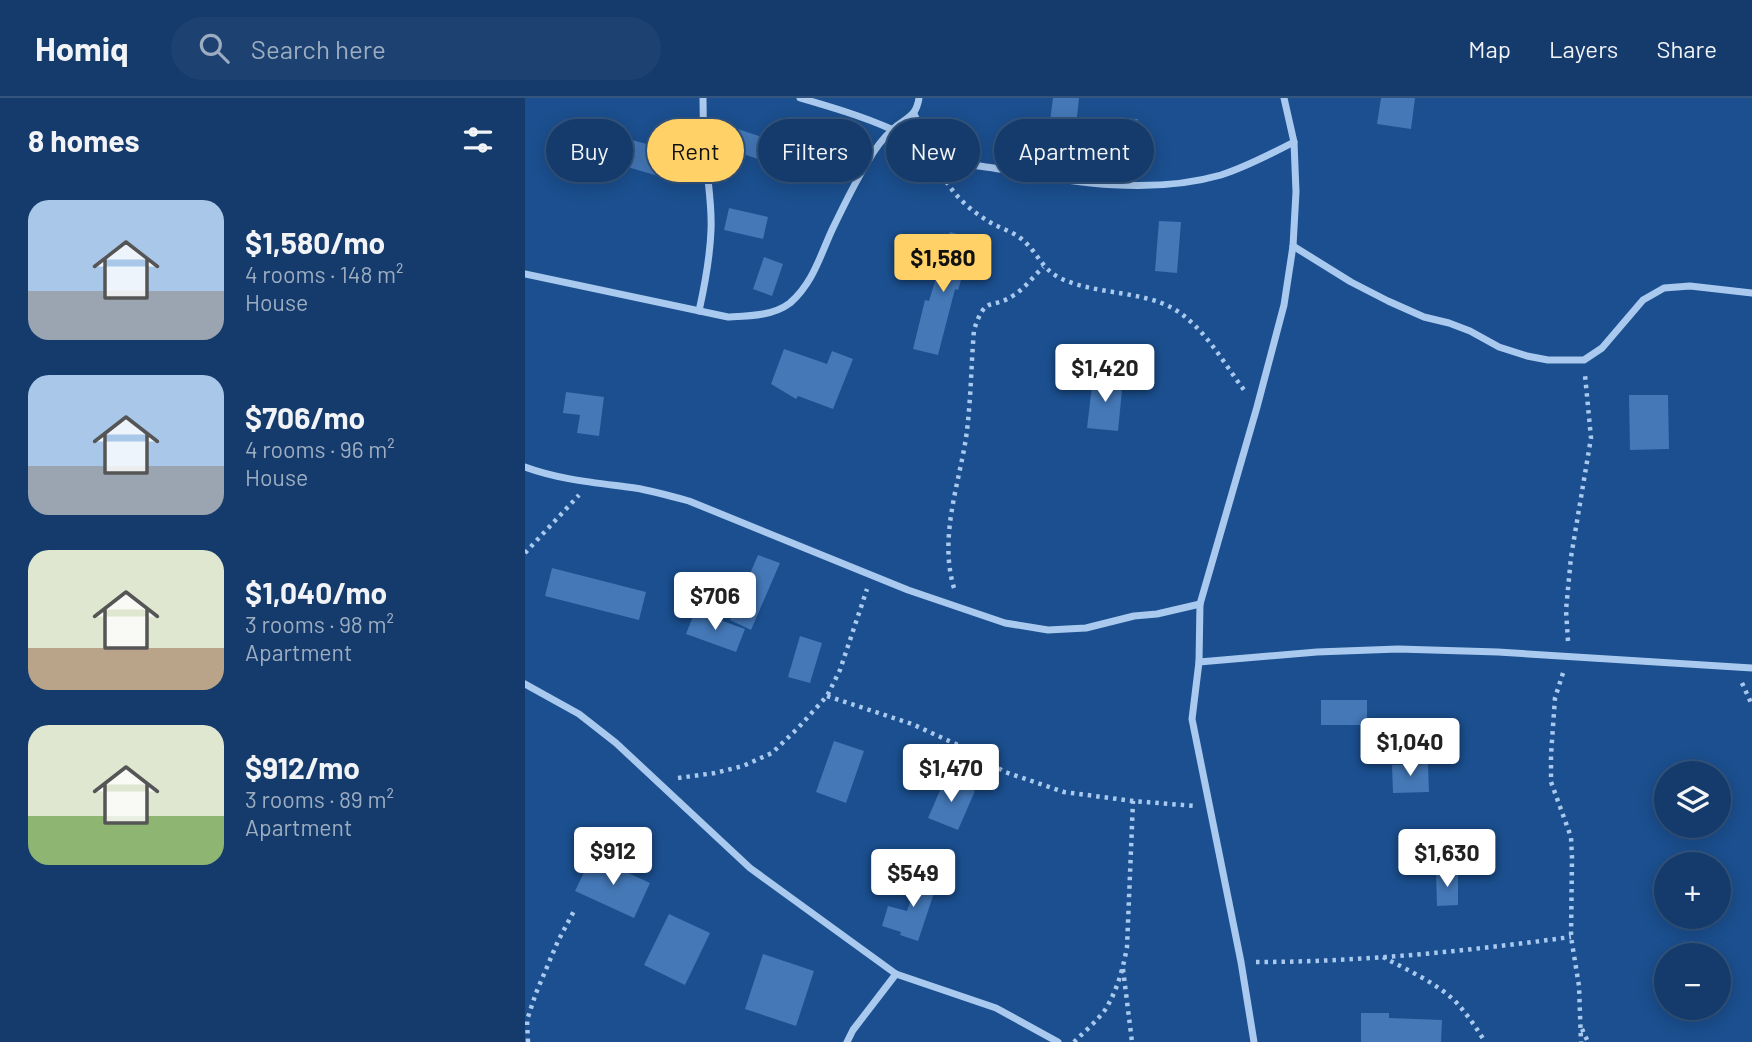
<!DOCTYPE html>
<html lang="en">
<head>
<meta charset="utf-8">
<style>
	:root { --surface:#143b6b; --page:#1d4271; --text:#f1f3f6; --muted:#9dadc1; --line:#33557e; --accent:#ffd166 }
	body { margin:0; font-family:Barlow,sans-serif; background:var(--page); color:var(--text); height:100vh; display:flex; flex-direction:column; font-size:26px; white-space:nowrap }
	* { box-sizing:border-box; margin:0 }
	p { font-size:23px; color:var(--muted) }
	.icon { flex:none; width:38px; height:38px; fill:none; stroke:currentColor; stroke-width:2; stroke-linecap:round; stroke-linejoin:round }
	.map { position:relative; flex:1; overflow:hidden }
	.drawer { display:flex; flex-direction:column; background:var(--surface); width:525px }
	.drawer>* { flex:none }
	.hud { position:absolute; left:21px; top:21px; width:665px; height:63px; display:flex; gap:14px }
	.tools { position:absolute; left:1129px; top:663px; display:grid; gap:14px }
	.tools a { display:grid; place-items:center; width:77px; height:77px; border-radius:50%; background:var(--surface); box-shadow:0 4px 18px #0003,0 0 0 2px var(--line); font-size:35px }
	.price { position:absolute; translate:-50% -60px; padding:0 16px; border-radius:7px; background:#fff; color:#222; font-size:23px; line-height:46px; filter:drop-shadow(0 2px 4px #0008) }
	.price::after { content:''; position:absolute; left:50%; top:42px; width:21px; height:16px; margin-left:-10px; background:inherit; clip-path:polygon(0 0,100% 0,50% 100%) }
	.price.current { background:var(--accent); color:#111 }
	ul { padding:0; list-style:none }
	li { display:flex; align-items:center; gap:21px; height:175px; padding:0 28px }
	li span { display:grid; place-items:center; flex:none; width:196px; height:140px; border-radius:21px; color:#555 }
	li>.icon { margin-inline-start:auto }
	span .icon { width:84px; height:84px; fill:#fffc; stroke-width:1 }
	li b { font-size:30px }
	h2 { display:flex; justify-content:space-between; align-items:center; height:84px; padding:0 28px; font-size:30px }
	.pill { padding:0 24px; border-radius:32px; background:var(--surface); box-shadow:0 4px 18px #0003,0 0 0 2px var(--line); font-size:24px; line-height:63px }
	.pill.current { background:var(--accent); color:#111 }
	header { display:flex; align-items:center; gap:42px; box-sizing:border-box; height:98px; padding:0 35px; background:var(--surface); border-bottom:2px solid var(--line) }
	header strong { font-size:33px }
	nav { display:flex; gap:38px; margin-inline-start:auto; font-size:24px }
	.search { width:490px; height:63px; background:var(--page); display:flex; align-items:center; gap:18px; box-sizing:border-box; padding:0 24px; border-radius:38px; color:var(--muted); font-size:26px }
	main { display:flex; flex:1; min-height:0 }
	.map>svg:first-child { display:block }
</style>
</head>
<body>
<header>
<strong>Homiq</strong>
<div class="search"><svg class="icon" aria-label="search" viewBox="0 0 24 24"><circle cx="10" cy="10" r="6"/><path d="M15 15l6 6"/></svg>Search here</div>
<nav><a>Map</a><a>Layers</a><a>Share</a></nav>
</header>
<main>
<section class="drawer">
<h2>8 homes<svg class="icon" aria-label="filters" viewBox="0 0 24 24"><path d="M4 7h16M4 17h16"/><circle cx="9" cy="7" r="2"/><circle cx="15" cy="17" r="2"/></svg></h2>
<ul>
<li><span style="background:linear-gradient(#a9c7e8 65%,#9aa5b1 0)"><svg class="icon" aria-label="home" viewBox="0 0 24 24"><path d="M3 11l9-7 9 7M6 9v11h12V9"/></svg></span><div><b>$1,580/mo</b><p>4 rooms · 148 m²</p><p>House</p></div></li>
<li><span style="background:linear-gradient(#a9c7e8 65%,#9aa5b1 0)"><svg class="icon" aria-label="home" viewBox="0 0 24 24"><path d="M3 11l9-7 9 7M6 9v11h12V9"/></svg></span><div><b>$706/mo</b><p>4 rooms · 96 m²</p><p>House</p></div></li>
<li><span style="background:linear-gradient(#dfe7d0 70%,#b9a48a 0)"><svg class="icon" aria-label="home" viewBox="0 0 24 24"><path d="M3 11l9-7 9 7M6 9v11h12V9"/></svg></span><div><b>$1,040/mo</b><p>3 rooms · 98 m²</p><p>Apartment</p></div></li>
<li><span style="background:linear-gradient(#dfe7d0 65%,#8fb573 0)"><svg class="icon" aria-label="home" viewBox="0 0 24 24"><path d="M3 11l9-7 9 7M6 9v11h12V9"/></svg></span><div><b>$912/mo</b><p>3 rooms · 89 m²</p><p>Apartment</p></div></li>
</ul>
</section>
<div class="map">
<svg width="1227" height="944" viewBox="0 0 1227 944">
	<rect width="100%" height="100%" fill="#1b4f8f"/>
	<g fill="#4478b7">
		<path d="M528,0H554L552,19L613,21L612,61L547,59L546,65L520,62Z"/>
		<path d="M856,0H890L886,31L852,26Z"/>
		<path d="M207,29L249,43L242,64L200,50Z"/>
		<path d="M96,39L140,51L133,78L89,65Z"/>
		<path d="M204,110L243,119L238,141L199,132Z"/>
		<path d="M634,123L656,124L652,175L630,173Z"/>
		<path d="M425,134L449,141L433,192L430,191L413,257L388,251L400,202L404,203Z"/>
		<path d="M239,159L258,166L247,198L228,191Z"/>
		<path d="M259,251L302,266L307,253L328,261L308,311L273,298L271,301L246,286Z"/>
		<path d="M568,279L598,282L593,333L562,330Z"/>
		<path d="M41,294L79,299L74,338L52,335L55,317L38,315Z"/>
		<path d="M1104,297H1143L1144,351L1105,352Z"/>
		<path d="M233,457L255,465L226,532L205,522Z"/>
		<path d="M27,470L121,494L114,522L20,498Z"/>
		<path d="M170,513L220,531L211,554L161,536Z"/>
		<path d="M275,538L297,545L285,585L263,579Z"/>
		<rect x="796" y="602" width="46" height="25"/>
		<path d="M309,643L339,653L321,705L291,694Z"/>
		<path d="M903,666L904,694L868,695L867,667Z"/>
		<path d="M420,681L450,693L433,732L403,720Z"/>
		<path d="M912,750V771L886,772V751Z"/>
		<path d="M67,758L125,785L109,820L50,793Z"/>
		<path d="M395,774L414,780L393,843L375,837L376,834L357,828L363,808L382,813Z"/>
		<path d="M911,774H933V807L912,808Z"/>
		<path d="M144,816L185,835L160,887L119,867Z"/>
		<path d="M238,856L289,873L271,928L220,911Z"/>
		<path d="M836,915H864V920L917,922L916,944H836Z"/>
	</g>
	<g fill="none" stroke-linecap="round" stroke-linejoin="round">
		<g stroke="#a9c9ee" stroke-width="4.5" stroke-dasharray="3.5 5" stroke-linecap="butt">
			<path d="M417,76C429,99 448,115 470,127C478,131 487,134 494,139C512,152 515,170 535,180C570,197 616,192 649,211C679,229 698,264 719,292"/>
			<path d="M0,455L54,397"/>
			<path d="M429,490C414,440 433,390 441,340C446,304 446,268 449,232C461,195 466,213 489,197C500,190 509,178 518,169"/>
			<path d="M1043,543L1041,512L1046,459L1066,340L1060,277"/>
			<path d="M1038,575L1030,600L1026,657V684L1046,739L1047,760L1046,839L1054,888L1056,944"/>
			<path d="M1217,585L1227,607"/>
			<path d="M302,598L387,626L435,648L480,674L539,694L608,703L670,708"/>
			<path d="M153,680L190,675L218,668L247,655L273,630L302,598L315,572L342,491"/>
			<path d="M858,859C882,872 910,884 930,903C942,916 951,929 960,944"/>
			<path d="M731,864C836,864 942,853 1046,839"/>
			<path d="M598,871L607,944"/>
			<path d="M1057,931L1063,944"/>
			<path d="M3,944L2,922L11,895L33,843L50,811"/>
			<path d="M549,944C559,934 571,924 580,912C592,893 598,871 602,849L608,703"/>
		</g>
		<g stroke="#a9c9ee" stroke-width="7">
			<path d="M275,0C306,9 337,18 366,31C389,42 409,56 433,64C448,68 465,69 480,72C550,85 626,97 696,77C721,69 746,56 769,44"/>
			<path d="M389,16L407,53"/>
			<path d="M768,148L826,184L863,203L899,219L924,225L945,233L974,249L1002,258L1023,262H1059L1077,250L1118,202L1139,190L1165,188L1227,195"/>
			<path d="M0,176L203,219C224,218 248,218 265,205C288,185 295,158 307,132C318,109 329,86 342,65C348,54 358,40 368,31C381,19 391,20 394,0"/>
			<path d="M174,213C180,186 185,160 186,132C187,112 184,92 182,72C179,48 178,24 178,0"/>
			<path d="M0,369C35,382 73,385 110,390C128,393 146,398 164,403L383,492L480,525L523,532L561,530L609,518L632,516L675,506"/>
			<path d="M674,564L792,554L873,551L973,554L1227,570"/>
			<path d="M0,586L54,616L91,645L225,770L371,876L471,910L533,944"/>
			<path d="M322,944L328,932L371,876"/>
			<path d="M729,944L716,864L667,621L674,564L675,506L732,309L759,207L768,148L771,94L769,44L759,0"/>
		</g>
	</g>
</svg>
<div class="tools">
<a><svg class="icon" aria-label="layers" viewBox="0 0 24 24"><path d="M12 4l9 5-9 5-9-5zM3 14l9 5 9-5"/></svg></a>
<a>+</a>
<a>−</a>
</div>
<b class="price current" style="left:418px;top:196px">$1,580</b>
<b class="price" style="left:580px;top:306px">$1,420</b>
<b class="price" style="left:190px;top:534px">$706</b>
<b class="price" style="left:885px;top:680px">$1,040</b>
<b class="price" style="left:426px;top:706px">$1,470</b>
<b class="price" style="left:88px;top:789px">$912</b>
<b class="price" style="left:922px;top:791px">$1,630</b>
<b class="price" style="left:388px;top:811px">$549</b>
<div class="hud">
<a class="pill">Buy</a>
<a class="pill current">Rent</a>
<a class="pill">Filters</a>
<a class="pill">New</a>
<a class="pill">Apartment</a>
</div>
</div>
</main>
</body>
</html>
